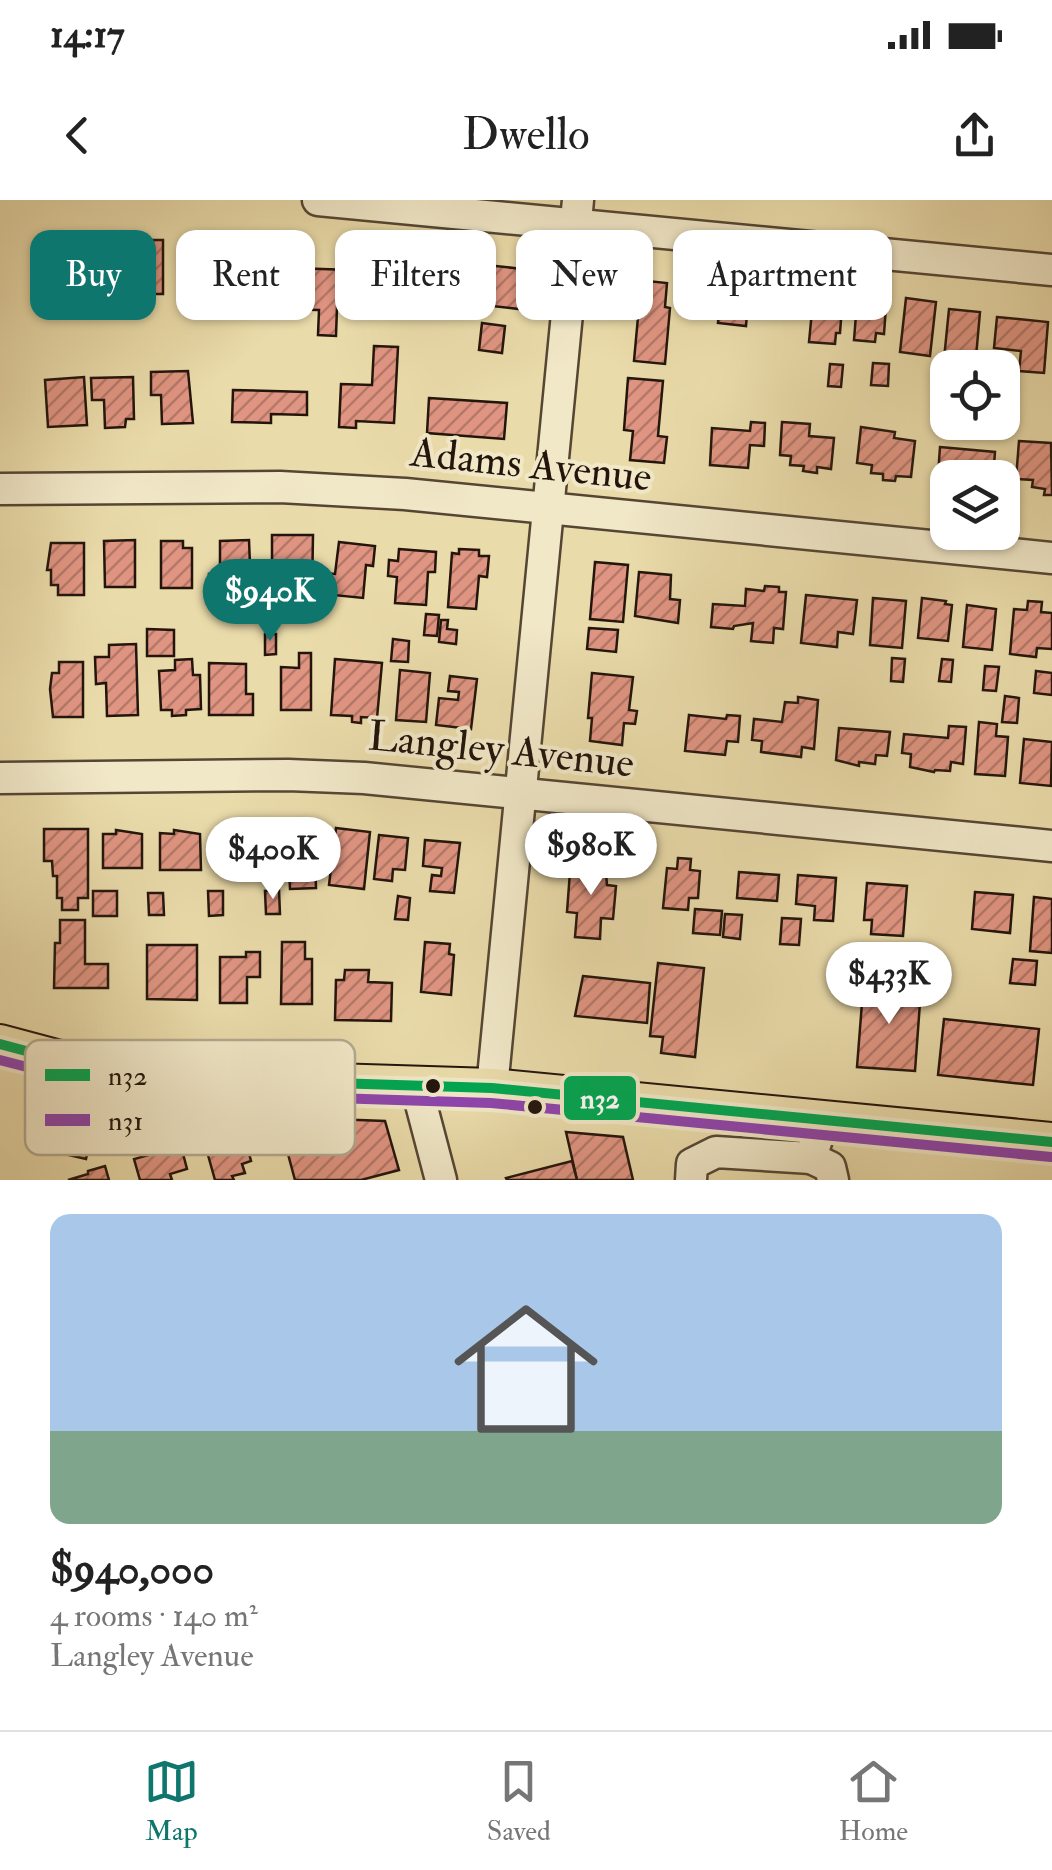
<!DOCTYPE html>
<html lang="en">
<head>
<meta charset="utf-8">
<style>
	:root { --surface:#fff; --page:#f6f6f6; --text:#222; --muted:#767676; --line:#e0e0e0; --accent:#0f766e }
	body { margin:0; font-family:"IM FELL Double Pica",serif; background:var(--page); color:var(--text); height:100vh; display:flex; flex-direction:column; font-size:38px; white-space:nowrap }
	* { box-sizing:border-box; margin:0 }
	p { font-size:32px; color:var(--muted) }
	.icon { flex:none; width:55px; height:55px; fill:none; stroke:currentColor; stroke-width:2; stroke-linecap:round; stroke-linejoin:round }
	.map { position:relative; height:980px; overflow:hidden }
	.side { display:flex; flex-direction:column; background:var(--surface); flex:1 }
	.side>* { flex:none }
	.hud { position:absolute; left:30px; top:30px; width:992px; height:90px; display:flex; gap:20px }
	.controls { position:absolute; left:930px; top:150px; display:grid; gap:20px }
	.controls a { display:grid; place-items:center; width:90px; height:90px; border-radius:20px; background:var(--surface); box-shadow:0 2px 8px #0004; font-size:50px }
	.price { position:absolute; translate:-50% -85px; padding:0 22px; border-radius:35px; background:#fff; color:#222; font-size:32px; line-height:65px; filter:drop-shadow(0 2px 5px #0008) }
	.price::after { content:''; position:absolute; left:50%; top:60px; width:30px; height:22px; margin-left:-15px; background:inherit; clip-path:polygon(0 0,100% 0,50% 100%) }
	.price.on { background:var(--accent); color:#fff }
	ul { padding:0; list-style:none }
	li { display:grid; align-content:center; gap:20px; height:530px; padding:0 50px }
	li span { display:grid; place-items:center; height:310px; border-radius:20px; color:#555 }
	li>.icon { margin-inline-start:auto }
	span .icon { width:180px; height:180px; fill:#fffc; stroke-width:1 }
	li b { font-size:42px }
	.tag { padding:0 35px; border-radius:20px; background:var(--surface); box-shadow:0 2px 8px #0004; font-size:35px; line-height:90px }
	.tag.on { background:var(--accent); color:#fff }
	.status { display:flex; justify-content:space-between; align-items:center; height:70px; padding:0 50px; background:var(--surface); direction:ltr }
	.status svg { height:28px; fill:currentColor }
	header { display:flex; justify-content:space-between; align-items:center; height:130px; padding:0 50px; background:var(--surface); font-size:45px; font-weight:600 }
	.tabs { display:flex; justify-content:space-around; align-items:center; height:140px; border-top:2px solid var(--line); background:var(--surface); font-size:28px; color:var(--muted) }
	.tabs a { display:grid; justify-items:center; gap:5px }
	.tabs .on { color:var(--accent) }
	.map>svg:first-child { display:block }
</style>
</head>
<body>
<div class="status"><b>14:17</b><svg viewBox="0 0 49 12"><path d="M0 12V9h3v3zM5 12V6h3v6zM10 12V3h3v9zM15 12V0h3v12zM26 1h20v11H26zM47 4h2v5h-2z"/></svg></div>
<header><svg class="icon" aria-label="back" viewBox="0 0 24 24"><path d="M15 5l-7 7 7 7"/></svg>Dwello<svg class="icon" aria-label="share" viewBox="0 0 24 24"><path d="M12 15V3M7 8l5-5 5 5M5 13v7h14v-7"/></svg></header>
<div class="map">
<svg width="1052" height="980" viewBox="0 0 1052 980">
	<defs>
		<pattern id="building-hatch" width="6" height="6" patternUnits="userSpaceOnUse" patternTransform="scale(2.5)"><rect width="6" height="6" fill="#e09582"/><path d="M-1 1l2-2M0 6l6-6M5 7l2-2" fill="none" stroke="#b57869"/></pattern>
	</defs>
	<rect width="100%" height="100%" fill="#eadbaa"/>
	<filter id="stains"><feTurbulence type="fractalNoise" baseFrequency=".002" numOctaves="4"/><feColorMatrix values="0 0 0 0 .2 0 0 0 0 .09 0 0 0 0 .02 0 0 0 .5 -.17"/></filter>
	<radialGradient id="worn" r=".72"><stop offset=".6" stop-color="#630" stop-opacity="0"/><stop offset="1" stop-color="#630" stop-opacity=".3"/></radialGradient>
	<g fill="url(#building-hatch)" stroke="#23150c" stroke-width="2.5">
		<path d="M44,40H87L86,78L43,77Z"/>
		<path d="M101,40H163V94H131L132,105H111L110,79L101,82Z"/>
		<path d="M271,45H293V68L351,70L350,107H337L336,136L318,135L319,110L270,109Z"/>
		<path d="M194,51L250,52V107H194Z"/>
		<path d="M372,52L420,53L418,98L370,95Z"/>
		<path d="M486,65L523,69L519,109L483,105Z"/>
		<path d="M732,73L750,75L746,126L718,123L722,78L731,79Z"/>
		<path d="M628,79L667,83L665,107L670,108L665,164L634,161L639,106L626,105Z"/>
		<path d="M858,89L887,92L884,134L876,133L875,142L854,140Z"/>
		<path d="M814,90L843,93L840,133H836L835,144L809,142Z"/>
		<path d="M906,98L936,102L930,156L900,152Z"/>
		<path d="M949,109L980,112L976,157L959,155L958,168L948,169H943Z"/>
		<path d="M997,117L1048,122L1044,173L1019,171L1021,151L994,148Z"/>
		<path d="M482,123L505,126L502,153L479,150Z"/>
		<path d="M374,146L398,147L394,223L356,221V228L339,227L341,184L372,185Z"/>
		<path d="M873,163L889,164L888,186L871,185Z"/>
		<path d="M830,164L843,165L841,187L828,186Z"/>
		<path d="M188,171L193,223L162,224L161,195H151V172Z"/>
		<path d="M84,177L87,225L48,227L45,180Z"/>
		<path d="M133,177L134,219H126L125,227L105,228L104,200H92L91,178Z"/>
		<path d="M628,178L663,181L658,236L667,237L664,263L630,260L633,231L624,230Z"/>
		<path d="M233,190L307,192V215L271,214V223L232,222Z"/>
		<path d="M429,198L507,203L504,239L427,233Z"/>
		<path d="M751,222L765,223L764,246L750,245L748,268L710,265L712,228L750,231Z"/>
		<path d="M782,222L810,224L809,236L834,238L831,269L817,267V273L803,271L804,266L790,265L791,256L780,255Z"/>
		<path d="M861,227L895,232L894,238L915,241L911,277L896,276L895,281L883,280V274L871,273L872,265L857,263Z"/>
		<path d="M1019,241L1051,243L1052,295H1044L1045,289L1032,287L1033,280L1016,279Z"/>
		<path d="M940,247L995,252L993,278L938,275Z"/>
		<path d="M272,335H313L312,392L278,393V367L272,366Z"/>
		<path d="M135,340V387H105L104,341Z"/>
		<path d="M249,340L251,391L233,392V396L210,397L209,374L220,373V341Z"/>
		<path d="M161,341H183V348H192V388H161Z"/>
		<path d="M339,342L375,346L373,366L366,365L363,398L323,394L325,373L335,374Z"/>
		<path d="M51,343H84V395H58V385H51V370H47Z"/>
		<path d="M399,349L436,352L435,372H428L426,405L395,403L397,377L388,376L389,360L398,361Z"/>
		<path d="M459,349L479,350V356H489L487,377L479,376L476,409L448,407L452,353L459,354Z"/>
		<path d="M595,362L628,365L623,422L590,419Z"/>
		<path d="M639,372L671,375L670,399L680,400L678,423L635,416Z"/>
		<path d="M765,386L779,387V392H786L783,429L774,428L773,443L751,441L753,423L734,426L733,429L711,427L713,404L745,406L746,389L764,391Z"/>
		<path d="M806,395L857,400L853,434L838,432L837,447L801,443Z"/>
		<path d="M873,398L906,401L902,448L870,445Z"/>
		<path d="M922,398L946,401L945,404L952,405L948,441L918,438Z"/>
		<path d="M1028,401L1042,402L1041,412L1052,413V449L1037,448L1036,457L1010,454L1014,409L1027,410Z"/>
		<path d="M967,405L996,409L992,450L963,447Z"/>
		<path d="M426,414L439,415L437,436L424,435Z"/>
		<path d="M441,420H448L447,429L457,430L456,444L439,442Z"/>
		<path d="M589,428L618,430L616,452L587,449Z"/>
		<path d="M147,429L174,430V456H147Z"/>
		<path d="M265,434H276V454L265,455Z"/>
		<path d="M393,439L409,441L408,462L391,461Z"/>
		<path d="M136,444L138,515L107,516L106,483L96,484L95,457H109V445Z"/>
		<path d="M299,453H311V510H281V467L299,468Z"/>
		<path d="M892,458L905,459L903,482L891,481Z"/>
		<path d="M192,459L193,475H200L201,509L186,510V515L172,516V510H161L159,471L175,470V460Z"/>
		<path d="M335,459L382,463L377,518L361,517V523L352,522V516L331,515Z"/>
		<path d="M942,459L953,460L951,482L939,481Z"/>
		<path d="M59,462H83V517H53L50,489L52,473H59Z"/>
		<path d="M209,463L246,464V494H253V515H209Z"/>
		<path d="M985,466L999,467L996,491L983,490Z"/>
		<path d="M400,470L430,473L426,522L396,520Z"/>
		<path d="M1036,471L1052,473V495L1034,493Z"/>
		<path d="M592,473L633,477L629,510L637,511L635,524L624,523L622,545L590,541L592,518H588Z"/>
		<path d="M450,476L477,479L471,529L436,525L439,498L458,500L459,492L448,491Z"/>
		<path d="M1005,496L1019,498L1017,523L1002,522Z"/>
		<path d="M798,497L818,500L814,549L802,547L801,557L761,552L762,541L752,540L754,519L782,522L785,502L798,503Z"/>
		<path d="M689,515L726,519L727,515L740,516L738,542L727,541L725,555L685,551Z"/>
		<path d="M979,522L997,524L996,536L1008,537L1005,576L975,574Z"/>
		<path d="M949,526L966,527L963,564L951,562L950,571L935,570L934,572L910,567L911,554L902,553L904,534L948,538Z"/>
		<path d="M839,528L890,532L887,556L876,555L875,564L859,562V566L836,560Z"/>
		<path d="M1024,539L1052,542L1051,586L1020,583Z"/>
		<path d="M336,628L370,632L364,689L329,685Z"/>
		<path d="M44,629H88V698H78V710H62V698H57V676H53L52,661H44Z"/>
		<path d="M116,630L142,634V668H103V634H116Z"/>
		<path d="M174,630L200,634L201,670H160V633L174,634Z"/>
		<path d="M231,630L257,634V673L218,672V634H231Z"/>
		<path d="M314,632L316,688L290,689L289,669H277L276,634Z"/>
		<path d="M379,635L408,638L405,670L393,669L392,681L374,679Z"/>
		<path d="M425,640L460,643L454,693L430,691L432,675L441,676L442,668L423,666Z"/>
		<path d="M678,658L691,659L690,670L700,671L698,698H689L688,710L663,708L667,668L677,669Z"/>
		<path d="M579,659L605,661L607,685L616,686L613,719L601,718L600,739L575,737L577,713L567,712L570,672L578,673Z"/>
		<path d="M739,672L779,675L777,701L737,698Z"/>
		<path d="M798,675L836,678L833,721L814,720L815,706L796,704Z"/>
		<path d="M867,683L907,686L903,736L871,734L872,720H864Z"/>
		<path d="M279,690L280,714H266L265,691Z"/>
		<rect x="93" y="691" width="24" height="25"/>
		<path d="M208,691H223V715L209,716Z"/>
		<path d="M975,692L1013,695L1010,733L972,729Z"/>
		<path d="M148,693H163L164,715H149Z"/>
		<path d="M398,696L410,698L408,720L395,719Z"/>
		<path d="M1034,697L1052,699V753L1030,751Z"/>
		<path d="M695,709L722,711L720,735L693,733Z"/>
		<path d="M725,714L742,715L740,739L723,737Z"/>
		<path d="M782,718L801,719L799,745L780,744Z"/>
		<path d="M60,720H85V764H108V788H54L55,743H60Z"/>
		<path d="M282,742H305V759H312V804H281Z"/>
		<path d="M425,742L450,744L449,754L454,755L451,795L421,792Z"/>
		<path d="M147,745H197V800L147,799Z"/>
		<path d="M246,752H260V777H247V803H220V757H246Z"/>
		<path d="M924,753L940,754L938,778L922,777Z"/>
		<path d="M1013,759L1037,761L1035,785L1010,783Z"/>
		<path d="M658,763L704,768L695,857L661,853L663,837L650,836Z"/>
		<path d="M345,770H369L368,782L392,783L391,821L335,820L336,780H344Z"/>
		<path d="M583,776L650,783L647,823L575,816Z"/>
		<path d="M864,777L882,778L881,786L921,789L915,871L857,867Z"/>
		<path d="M944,819L1039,829L1033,885L938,875Z"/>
		<path d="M39,909L87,920L81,943L89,945L86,959L43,949L49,922L37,919Z"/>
		<path d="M278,917L385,921L399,970L361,980H295Z"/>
		<path d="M566,932L623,937L633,980H577Z"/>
		<path d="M245,938L251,961L242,964L245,973L232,976L234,980H215L206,948Z"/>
		<path d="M181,946L187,969L170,974L172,980H140L134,959Z"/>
		<path d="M572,961L577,980H507L506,978Z"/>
		<path d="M105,966L109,980H68L88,974V971Z"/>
	</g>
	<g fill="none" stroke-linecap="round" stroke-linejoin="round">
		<g stroke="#554634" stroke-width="35">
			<g id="minor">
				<path d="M318,0L1052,70"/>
				<path d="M0,289L280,287L405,294L1052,358"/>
				<path d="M0,578L288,575L364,578L1052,646"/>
				<path d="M416,885L441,980"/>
				<path d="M492,888L578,0"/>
				<path d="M811,958L830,967L833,980"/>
				<path d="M691,980L692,964L716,952L811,958L823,920"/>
			</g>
		</g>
		<g stroke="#23150c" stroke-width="42">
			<path id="major" d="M0,844L105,872L142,877L492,888L1052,942"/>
		</g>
		<use href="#minor" stroke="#f1e8c8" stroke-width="30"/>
		<use href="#major" stroke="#eadbaa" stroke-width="38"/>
		<g stroke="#f1e8c8" stroke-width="18">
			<path id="bus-1" d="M0,844L105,872L142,877L492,888L1052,942"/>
		</g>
		<g stroke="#f1e8c8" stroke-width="18">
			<path id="bus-2" d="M0,860L101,886L140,892L491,903L1051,957"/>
		</g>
		<use href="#bus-1" stroke="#00a651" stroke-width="10"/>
		<use href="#bus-2" stroke="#8e44ad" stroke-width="10"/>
	</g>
	<g fill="#23150c" stroke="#f1e8c8" stroke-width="4">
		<circle cx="433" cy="886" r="9"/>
		<circle cx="535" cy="907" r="9"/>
	</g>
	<g text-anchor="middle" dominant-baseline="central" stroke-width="8" stroke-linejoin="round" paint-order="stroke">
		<g font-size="42" fill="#23150c" stroke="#f1e8c8">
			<text transform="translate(531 265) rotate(6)">Adams Avenue</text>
			<text transform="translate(501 550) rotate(6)">Langley Avenue</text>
		</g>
	</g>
	<rect x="25" y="840" width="330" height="115" rx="15" fill="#f1e8c8" stroke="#b3a990" stroke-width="2.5"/>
	<rect x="45" y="869" width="45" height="12" fill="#00a651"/>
	<rect x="45" y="914" width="45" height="12" fill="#8e44ad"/>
	<g font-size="28" fill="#23150c">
		<text x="108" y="885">n32</text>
		<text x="108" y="930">n31</text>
	</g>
	<rect stroke="#f1e8c8" stroke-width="4" x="562" y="874" width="76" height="48" rx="10" fill="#00a651"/>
	<g font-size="28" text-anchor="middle" font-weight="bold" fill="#fff">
		<text x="600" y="908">n32</text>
	</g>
	<rect width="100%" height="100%" filter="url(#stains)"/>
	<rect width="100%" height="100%" fill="url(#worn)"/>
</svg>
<div class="controls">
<a><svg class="icon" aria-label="locate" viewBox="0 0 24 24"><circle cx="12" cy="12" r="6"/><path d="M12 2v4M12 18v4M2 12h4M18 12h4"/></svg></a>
<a><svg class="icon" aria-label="layers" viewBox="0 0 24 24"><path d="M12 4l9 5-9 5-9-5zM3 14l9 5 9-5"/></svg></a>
</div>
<b class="price on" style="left:270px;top:444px">$940K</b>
<b class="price" style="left:591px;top:698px">$980K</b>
<b class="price" style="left:273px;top:702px">$400K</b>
<b class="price" style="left:889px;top:827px">$433K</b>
<div class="hud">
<a class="tag on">Buy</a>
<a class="tag">Rent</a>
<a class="tag">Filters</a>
<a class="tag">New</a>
<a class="tag">Apartment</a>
</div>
</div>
<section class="side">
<ul>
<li><span style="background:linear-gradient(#a9c7e8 70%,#7fa58c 0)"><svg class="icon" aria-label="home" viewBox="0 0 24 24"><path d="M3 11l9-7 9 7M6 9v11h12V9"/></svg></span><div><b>$940,000</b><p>4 rooms · 140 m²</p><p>Langley Avenue</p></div></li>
</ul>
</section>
<nav class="tabs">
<a class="on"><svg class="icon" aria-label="map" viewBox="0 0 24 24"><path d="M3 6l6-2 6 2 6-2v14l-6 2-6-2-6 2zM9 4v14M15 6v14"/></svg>Map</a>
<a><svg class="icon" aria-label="saved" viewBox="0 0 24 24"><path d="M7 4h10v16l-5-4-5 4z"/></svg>Saved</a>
<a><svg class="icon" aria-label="home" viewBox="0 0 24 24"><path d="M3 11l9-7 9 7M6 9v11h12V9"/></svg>Home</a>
</nav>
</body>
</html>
